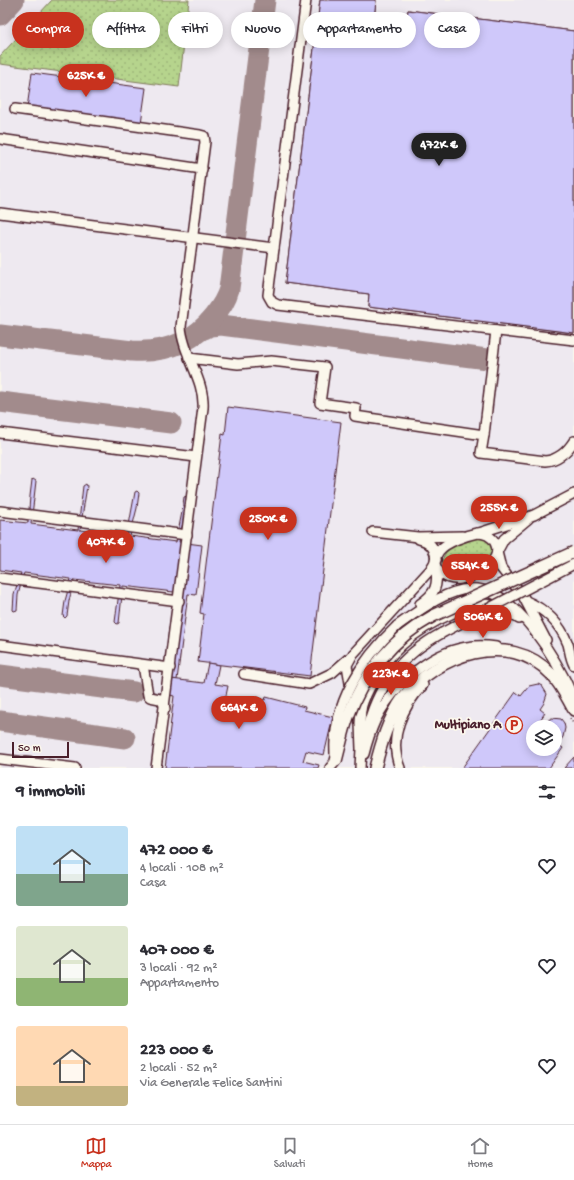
<!DOCTYPE html>
<html lang="it">
<head>
<meta charset="utf-8">
<style>
	:root { --surface:#fff; --page:#f7f7f7; --text:#2b2b33; --muted:#7c7c81; --line:#e1e1e2; --accent:#c8321e }
	body { margin:0; font-family:"Gochi Hand",sans-serif; background:var(--page); color:var(--text); height:100vh; display:flex; flex-direction:column; font-size:15px; white-space:nowrap }
	* { box-sizing:border-box; margin:0 }
	p { font-size:13px; color:var(--muted) }
	.icon { flex:none; width:22px; height:22px; fill:none; stroke:currentColor; stroke-width:2; stroke-linecap:round; stroke-linejoin:round }
	.map { position:relative; height:768px; overflow:hidden }
	.details { display:flex; flex-direction:column; background:var(--surface); flex:1 }
	.details>* { flex:none }
	.banner { position:absolute; left:12px; top:12px; width:550px; height:36px; display:flex; gap:8px }
	.buttons { position:absolute; left:526px; top:720px; display:grid; gap:8px }
	.buttons a { display:grid; place-items:center; width:36px; height:36px; border-radius:50%; background:var(--surface); box-shadow:0 2px 10px #0003; font-size:20px }
	.scale { position:absolute; left:12px; bottom:10px; width:57px; box-sizing:border-box; padding-left:4px; border:2px solid #4a1f2b; border-top:0; font-size:11px; line-height:14px; white-space:nowrap; color:#4a1f2b; -webkit-text-stroke:3px #fbf7ec; paint-order:stroke }
	.price { position:absolute; translate:-50% -34px; padding:0 9px; border-radius:14px; background:var(--accent); color:#fff; font-size:13px; line-height:26px; filter:drop-shadow(0 1px 2px #0008) }
	.price::after { content:''; position:absolute; left:50%; top:24px; width:12px; height:9px; margin-left:-6px; background:inherit; clip-path:polygon(0 0,100% 0,50% 100%) }
	.price.on { background:#222; color:#fff }
	ul { padding:0; list-style:none }
	li { display:flex; align-items:center; gap:12px; height:100px; padding:0 16px }
	li span { display:grid; place-items:center; flex:none; width:112px; height:80px; border-radius:4px; color:#555 }
	li>.icon { margin-inline-start:auto }
	span .icon { width:48px; height:48px; fill:#fffc; stroke-width:1 }
	li b { font-size:17px }
	h2 { display:flex; justify-content:space-between; align-items:center; height:48px; padding:0 16px; font-size:17px }
	.pill { padding:0 14px; border-radius:18px; background:var(--surface); box-shadow:0 2px 10px #0003; font-size:14px; line-height:36px }
	.pill.on { background:var(--accent); color:#fff }
	.menu { display:flex; justify-content:space-around; align-items:center; height:56px; border-top:1px solid var(--line); background:var(--surface); font-size:11px; color:var(--muted) }
	.menu a { display:grid; justify-items:center; gap:2px }
	.menu .on { color:var(--accent) }
	.map>svg:first-child { display:block }
</style>
</head>
<body>
<div class="map">
<svg width="574" height="768" viewBox="0 0 574 768">
	<defs>
		<pattern id="grass-dots" width="8" height="8" patternUnits="userSpaceOnUse"><rect width="8" height="8" fill="#b6d48d"/><path d="M2 2h.1M6 6h.1" fill="none" stroke="#9eb67a" stroke-width="1.8" stroke-linecap="round"/></pattern>
	</defs>
	<rect width="100%" height="100%" fill="#fbf7ec"/>
	<filter id="ink" filterUnits="userSpaceOnUse"><feTurbulence type="fractalNoise" baseFrequency=".025" numOctaves="2"/><feDisplacementMap in="SourceGraphic" scale="8" xChannelSelector="R" yChannelSelector="G"/><feConvolveMatrix kernelMatrix="1 2 1 2 8 2 1 2 1" color-interpolation-filters="sRGB"/></filter>
	<g filter="url(#ink)">
		<path fill="#eee9f0" fill-rule="evenodd" d="M0,0H574V768H0ZM533,727H555V749H533Z"/>
		<g fill="url(#grass-dots)" stroke="#807a5c">
			<path d="M52,0H189L179,87L0,64V56Z"/>
			<path d="M474,537C487,537 491,541 492,553C483,568 464,579 446,572L442,563C444,546 460,543 474,537Z"/>
		</g>
		<g fill="none" stroke-linecap="round" stroke-linejoin="round">
			<g stroke="#a28b8c" stroke-width="21">
				<path d="M0,15L14,0"/>
				<path d="M204,329L210,326L221,325L487,359"/>
				<path d="M0,335L132,351C165,353 193,343 214,316C221,307 226,300 229,289L265,0"/>
				<path d="M0,402L171,423"/>
				<path d="M0,675L134,692"/>
				<path d="M0,721L125,738"/>
			</g>
		</g>
		<g fill="#cfc8fa" stroke="#4a1f2b">
			<path d="M320,0H376L374,20L406,24L408,10L574,31V333L368,307L369,294L285,283Z"/>
			<path d="M320,0H376L374,20L406,24L408,10L574,31V333L368,307L369,294L285,283Z"/>
			<path d="M32,73L146,88L141,123L27,108Z"/>
			<path d="M228,407L341,422L310,676L198,662L204,614L200,613L222,434L225,435Z"/>
			<path d="M33,479L36,481L31,524L78,530L83,486L86,484L87,486L80,530L127,536L135,492L137,491L139,493L137,508L130,536L176,542L182,512L184,497L187,496L188,497L179,542L202,545L196,595L188,594L177,680L163,678L174,592L123,586L119,623L117,624L115,622L120,585L74,580L69,601L67,616L65,618L63,616L65,601L71,579L24,573L18,595L17,610L14,611L13,610L14,594L21,573L0,570V520L28,523L30,496L32,480Z"/>
			<path d="M208,663L219,665L215,684L228,686L224,705L253,713L257,697L265,700L266,697L305,707L304,710L333,717L324,755L306,751L303,761L319,765L318,768H165L174,696L161,693L163,678L204,683Z"/>
			<path d="M538,684L542,686L547,694L544,703L540,709L545,713L535,727H533V749H555V727H543L548,720L552,718L561,719L564,723L565,728L563,737L558,744L563,748L549,768H462L516,692L521,696L529,686Z"/>
			<path d="M574,757V768H564Z"/>
		</g>
		<g fill="none" stroke-linecap="round" stroke-linejoin="round">
			<g stroke="#4a1f2b" stroke-width="12">
				<g id="minor">
					<path d="M306,0L268,295L272,302L278,305L574,340"/>
					<path d="M15,109L200,135L204,136L205,142L181,327C183,355 205,380 203,408L156,768"/>
					<path d="M0,139L202,169"/>
					<path d="M0,213L274,248"/>
					<path d="M189,358L238,364L271,361L325,367L320,403L356,408L355,416L484,435L481,453L545,461C558,460 567,452 574,441"/>
					<path d="M0,433L196,457"/>
					<path d="M484,435L496,331"/>
					<path d="M0,511L187,535"/>
					<path d="M373,532L418,537L462,536"/>
					<path d="M477,533C494,533 503,549 492,562C485,572 471,577 460,579C444,581 427,567 439,551C446,542 467,535 477,533Z"/>
					<path d="M479,533L534,515L574,494"/>
					<path d="M419,539C430,541 435,548 436,559"/>
					<path d="M497,552L501,568L523,596L546,640"/>
					<path d="M497,552L504,539L528,519"/>
					<path d="M0,578L179,601"/>
					<path d="M526,601C545,609 560,624 568,644C570,651 570,658 574,665"/>
					<path d="M420,604C436,593 438,586 436,567"/>
					<path d="M397,626C417,612 445,590 470,589C515,585 559,664 574,699"/>
					<path d="M0,645L170,668"/>
					<path d="M143,665L148,695L150,697L160,699L164,704L165,709"/>
					<path d="M244,674L309,684L332,673L349,658"/>
					<path d="M361,710C362,701 366,695 370,687C387,652 418,628 453,613C462,609 472,604 482,604C496,604 508,612 519,619"/>
					<path d="M366,733C376,687 400,656 442,633"/>
					<path d="M364,754C367,742 371,730 376,719C399,677 445,638 496,647"/>
					<path d="M0,759L75,768"/>
					<path d="M330,768L336,761"/>
					<path d="M360,768L361,749L360,723L361,708L350,683L347,665L353,654L430,570L436,560"/>
					<path d="M400,768C388,738 402,707 423,685"/>
				</g>
			</g>
			<g stroke="#4a1f2b" stroke-width="14">
				<path id="major" d="M375,768C381,744 388,719 403,698C436,655 509,629 551,674C561,684 567,698 574,710"/>
			</g>
			<g stroke="#4a1f2b" stroke-width="1.5" stroke-dasharray="1 3" stroke-linecap="butt">
				<path d="M570,718L574,725"/>
				<path d="M571,768L574,764"/>
			</g>
			<use href="#minor" stroke="#fbf7ec" stroke-width="9"/>
			<use href="#major" stroke="#fbf7ec" stroke-width="11"/>
			<g stroke="#4a1f2b" stroke-width="12" stroke-linecap="butt">
				<g id="minor-bridge">
					<path d="M442,633L574,564"/>
					<path d="M335,754C332,704 362,659 397,626"/>
				</g>
			</g>
			<g stroke="#4a1f2b" stroke-width="14" stroke-linecap="butt">
				<path id="major-bridge" d="M336,761C340,746 343,731 348,717C363,674 393,638 433,616L574,552"/>
			</g>
			<use href="#minor-bridge" stroke="#fbf7ec" stroke-width="9"/>
			<use href="#major-bridge" stroke="#fbf7ec" stroke-width="11"/>
		</g>
	</g>
	<defs>
		<g id="parking-ring" transform="scale(0.9)"><circle r="9.5" fill="#fbf7ec" stroke="#c8321e" stroke-width="1.5"/><path d="M-3.5-5.5H1a3.5 3.5 0 0 1 0 7H-1V5.5H-3.5ZM-1-3.4V-.6H.8a1.4 1.4 0 0 0 0-2.8Z" fill="#c8321e"/></g>
	</defs>
	<g fill-rule="evenodd">
		<use href="#parking-ring" x="514" y="725"/>
	</g>
	<g text-anchor="middle" dominant-baseline="central" stroke-width="3.5" stroke-linejoin="round" paint-order="stroke">
		<g font-size="13" font-weight="bold" fill="#4a1f2b" stroke="#fbf7ec" text-anchor="end">
			<text x="501" y="725">Multipiano A</text>
		</g>
	</g>
</svg>
<div class="buttons">
<a><svg class="icon" aria-label="layers" viewBox="0 0 24 24"><path d="M12 4l9 5-9 5-9-5zM3 14l9 5 9-5"/></svg></a>
</div>
<div class="scale">50 m</div>
<b class="price" style="left:86px;top:98px">625K €</b>
<b class="price on" style="left:439px;top:167px">472K €</b>
<b class="price" style="left:499px;top:530px">255K €</b>
<b class="price" style="left:268px;top:541px">250K €</b>
<b class="price" style="left:106px;top:564px">407K €</b>
<b class="price" style="left:470px;top:588px">554K €</b>
<b class="price" style="left:483px;top:639px">506K €</b>
<b class="price" style="left:391px;top:696px">223K €</b>
<b class="price" style="left:239px;top:730px">664K €</b>
<div class="banner">
<a class="pill on">Compra</a>
<a class="pill">Affitta</a>
<a class="pill">Filtri</a>
<a class="pill">Nuovo</a>
<a class="pill">Appartamento</a>
<a class="pill">Casa</a>
</div>
</div>
<section class="details">
<h2>9 immobili<svg class="icon" aria-label="filters" viewBox="0 0 24 24"><path d="M4 7h16M4 17h16"/><circle cx="9" cy="7" r="2"/><circle cx="15" cy="17" r="2"/></svg></h2>
<ul>
<li><span style="background:linear-gradient(#bfe0f5 60%,#7fa58c 0)"><svg class="icon" aria-label="home" viewBox="0 0 24 24"><path d="M3 11l9-7 9 7M6 9v11h12V9"/></svg></span><div><b>472 000 €</b><p>4 locali · 108 m²</p><p>Casa</p></div><svg class="icon" aria-label="heart" viewBox="0 0 24 24"><path d="M12 20l-8-8c-3-5 5-10 8-4 3-6 11-1 8 4z"/></svg></li>
<li><span style="background:linear-gradient(#dfe7d0 65%,#8fb573 0)"><svg class="icon" aria-label="home" viewBox="0 0 24 24"><path d="M3 11l9-7 9 7M6 9v11h12V9"/></svg></span><div><b>407 000 €</b><p>3 locali · 92 m²</p><p>Appartamento</p></div><svg class="icon" aria-label="heart" viewBox="0 0 24 24"><path d="M12 20l-8-8c-3-5 5-10 8-4 3-6 11-1 8 4z"/></svg></li>
<li><span style="background:linear-gradient(#ffd9b3 75%,#c2b280 0)"><svg class="icon" aria-label="home" viewBox="0 0 24 24"><path d="M3 11l9-7 9 7M6 9v11h12V9"/></svg></span><div><b>223 000 €</b><p>2 locali · 52 m²</p><p>Via Generale Felice Santini</p></div><svg class="icon" aria-label="heart" viewBox="0 0 24 24"><path d="M12 20l-8-8c-3-5 5-10 8-4 3-6 11-1 8 4z"/></svg></li>
</ul>
</section>
<nav class="menu">
<a class="on"><svg class="icon" aria-label="map" viewBox="0 0 24 24"><path d="M3 6l6-2 6 2 6-2v14l-6 2-6-2-6 2zM9 4v14M15 6v14"/></svg>Mappa</a>
<a><svg class="icon" aria-label="saved" viewBox="0 0 24 24"><path d="M7 4h10v16l-5-4-5 4z"/></svg>Salvati</a>
<a><svg class="icon" aria-label="home" viewBox="0 0 24 24"><path d="M3 11l9-7 9 7M6 9v11h12V9"/></svg>Home</a>
</nav>
</body>
</html>
